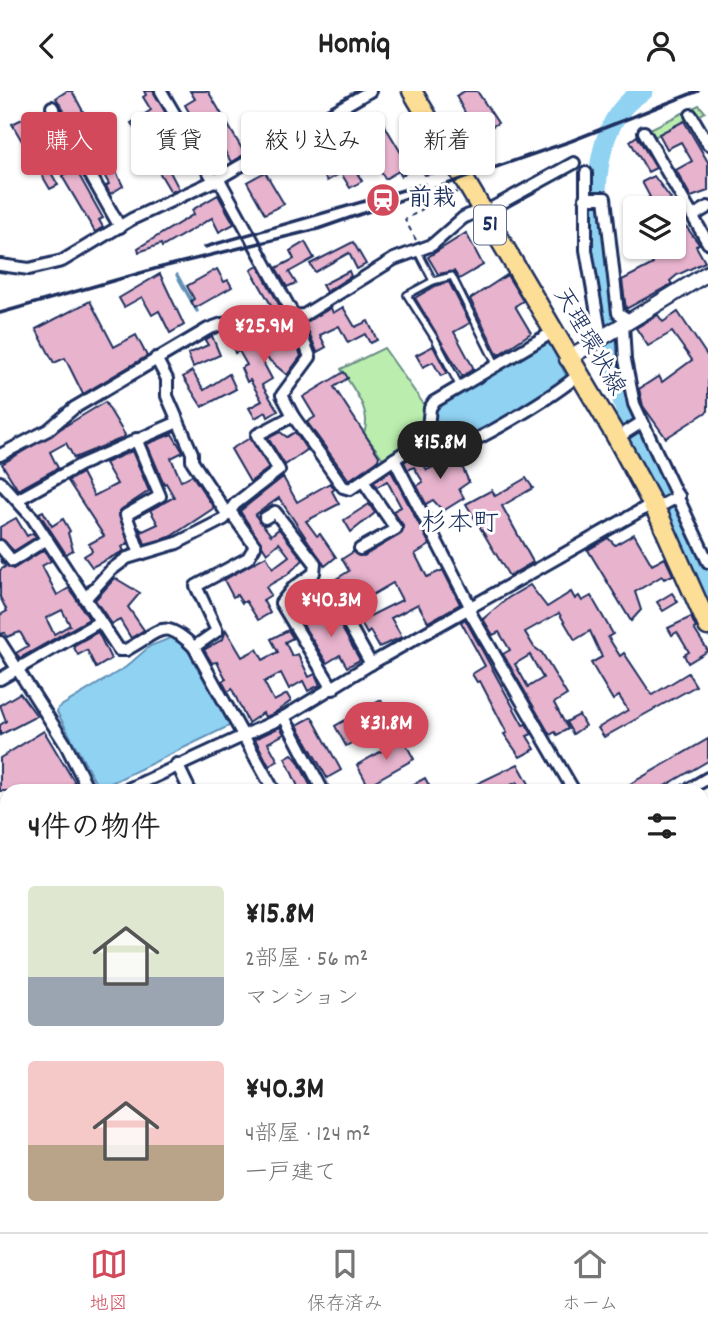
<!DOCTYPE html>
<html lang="ja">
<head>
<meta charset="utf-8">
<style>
	:root { --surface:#fff; --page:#f6f6f6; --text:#222; --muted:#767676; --line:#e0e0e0; --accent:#d1495b }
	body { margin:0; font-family:Dekko,"Klee One",sans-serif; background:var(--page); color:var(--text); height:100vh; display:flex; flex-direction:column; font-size:26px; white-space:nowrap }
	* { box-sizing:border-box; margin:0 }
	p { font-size:23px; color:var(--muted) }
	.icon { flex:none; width:38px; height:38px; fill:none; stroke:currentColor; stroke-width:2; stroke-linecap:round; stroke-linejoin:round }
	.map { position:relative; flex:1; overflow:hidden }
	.details { position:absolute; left:0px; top:693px; width:709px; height:448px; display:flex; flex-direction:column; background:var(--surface); border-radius:21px 21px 0 0; box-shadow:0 2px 5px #0004 }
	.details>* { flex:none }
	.hud { position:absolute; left:21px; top:21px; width:667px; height:63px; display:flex; gap:14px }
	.fabs { position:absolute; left:623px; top:105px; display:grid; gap:14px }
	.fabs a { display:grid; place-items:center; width:63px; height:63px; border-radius:7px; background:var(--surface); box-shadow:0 2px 5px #0004; font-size:35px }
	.price { position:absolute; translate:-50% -60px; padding:0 16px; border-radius:24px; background:var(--accent); color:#fff; font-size:23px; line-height:46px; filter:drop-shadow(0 2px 4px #0008) }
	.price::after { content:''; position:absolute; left:50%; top:42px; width:21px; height:16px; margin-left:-10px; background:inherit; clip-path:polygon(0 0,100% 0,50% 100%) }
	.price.current { background:#222; color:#fff }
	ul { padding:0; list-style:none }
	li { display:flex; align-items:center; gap:21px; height:175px; padding:0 28px }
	li span { display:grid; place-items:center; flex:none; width:196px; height:140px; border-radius:7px; color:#555 }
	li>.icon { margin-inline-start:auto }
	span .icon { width:84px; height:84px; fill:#fffc; stroke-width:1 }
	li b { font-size:30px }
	h2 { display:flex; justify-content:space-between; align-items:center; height:84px; padding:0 28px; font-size:30px }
	.pill { padding:0 24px; border-radius:7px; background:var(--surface); box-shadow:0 2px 5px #0004; font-size:24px; line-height:63px }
	.pill.current { background:var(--accent); color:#fff }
	header { display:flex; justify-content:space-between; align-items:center; height:91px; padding:0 28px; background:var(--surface); font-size:32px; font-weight:700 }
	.menu { display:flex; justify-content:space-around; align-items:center; height:98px; border-top:2px solid var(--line); background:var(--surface); font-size:19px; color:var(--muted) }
	.menu a { display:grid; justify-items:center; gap:4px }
	.menu .current { color:var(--accent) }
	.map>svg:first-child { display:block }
</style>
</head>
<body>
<header><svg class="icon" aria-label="back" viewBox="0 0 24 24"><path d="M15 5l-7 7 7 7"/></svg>Homiq<svg class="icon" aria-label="person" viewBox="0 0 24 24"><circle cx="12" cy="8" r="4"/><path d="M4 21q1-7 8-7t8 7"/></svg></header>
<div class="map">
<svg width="708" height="1141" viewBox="0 0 708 1141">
	<rect width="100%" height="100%" fill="#fff"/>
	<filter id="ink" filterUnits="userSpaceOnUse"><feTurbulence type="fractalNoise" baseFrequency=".0143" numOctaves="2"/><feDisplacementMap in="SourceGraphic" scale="14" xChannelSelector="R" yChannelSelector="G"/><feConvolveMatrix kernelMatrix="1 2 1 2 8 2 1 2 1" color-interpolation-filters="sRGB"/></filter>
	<g filter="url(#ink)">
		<g fill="#bbeeae" stroke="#6b8e86" stroke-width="2">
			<path d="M699,14L705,21L700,24L650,48L646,40Z"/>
			<path d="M384,257L425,315L420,346L384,369L364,342C373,320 352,297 341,278Z"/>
		</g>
		<g fill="#90d2f2" stroke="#6191b7" stroke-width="2">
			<path d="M544,250L549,252L567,286C545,308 467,357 437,352L431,343L435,315Z"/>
			<path d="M173,546C202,565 218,605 231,634L99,698L57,621L58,617L126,576L150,555Z"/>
		</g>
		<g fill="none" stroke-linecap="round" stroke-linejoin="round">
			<path stroke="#6191b7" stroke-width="3.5" d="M177,184L197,220"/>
			<path stroke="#90d2f2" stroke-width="19" d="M644,0C575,36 599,166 609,228C613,260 616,292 626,323C648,383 684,437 708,496"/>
		</g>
		<g fill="#e7b3cd" stroke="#1b2f5e" stroke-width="2" fill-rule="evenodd">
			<path d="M67,0H72L99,50L90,56L87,52L85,53L56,7Z"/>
			<path d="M144,0H153L190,64L168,77L179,98L171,101L149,64L170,52L162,38L142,49L131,32L151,19L143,6L146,4Z"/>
			<path d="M190,0H208L245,63L231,71L224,59L214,65L185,14L195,8Z"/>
			<path d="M465,0H477L498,32L477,44L456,5Z"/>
			<path d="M41,19L50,35L31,46L58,94L50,98L12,33Z"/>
			<path d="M376,20L403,65L427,50L446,80L425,84L419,74L401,85L399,80L385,88L351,30Z"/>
			<path d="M684,30L708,71V100L691,106L676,79L692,70L681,51L667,58L659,43Z"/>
			<path d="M327,34L362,90L350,97L341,82L327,90L312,64L320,60L310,44Z"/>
			<path d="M637,45L656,77L648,81L630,50Z"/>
			<path d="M109,67L123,95L110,103L106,95L109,93L98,73Z"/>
			<path d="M75,77L103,127L99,129L103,136L95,141L62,85Z"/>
			<path d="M265,81L284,113L265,123L247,91Z"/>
			<path d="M654,85L671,108L655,117H630L650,106L642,91Z"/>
			<path d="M218,104L234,133L219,141L212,127L162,156L161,153L139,161L138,157L194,123L192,119Z"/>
			<path d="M682,130L699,153L696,155L705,171L677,184L670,190L672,193L626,218L622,189L653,173L650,168L665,159L663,156H674V135Z"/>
			<path d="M466,142L483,174L459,188L454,180L438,183L428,166Z"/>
			<path d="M305,151L314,167L289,181L296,192L287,196L276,177L294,168L290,160Z"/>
			<path d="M353,151L366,173L357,178L349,162L315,181L310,173Z"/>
			<path d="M258,175L281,217L277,219H274L251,179Z"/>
			<path d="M217,178L224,191L228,189L232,196L195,217L191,210L194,208L187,195Z"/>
			<path d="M349,180L351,185L326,201L322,194Z"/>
			<path d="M160,183L184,234L170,242L159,220L152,224L142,206L124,216L119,207Z"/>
			<path d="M507,184L523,210L515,215L531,242L498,264L470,208Z"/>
			<path d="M449,191L470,232L454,241L474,278L462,285L415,207L435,195Z"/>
			<path d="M90,210L114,256L136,244L147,265L83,303L65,267L54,272L36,238Z"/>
			<path d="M343,216L355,236L368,230L377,249L370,252L365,243L348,252L339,235L320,244L326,256L317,261L305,232L331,217L333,222Z"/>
			<path d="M678,221L708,266V320L666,347L643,315L639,298L659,285L662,291L692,269L672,241L648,255L636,237L658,224L663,231Z"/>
			<path d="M262,237L274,259L292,250L294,246L301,265L287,284L256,258L272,288L262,294L278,320L268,326L266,321L255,327L249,317L262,310L250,289L247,291L241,277L247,274L239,260L235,262L231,250Z"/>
			<path d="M212,245L220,264L193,276L188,263L208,254L205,249Z"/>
			<path d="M433,255L447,282L441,285L433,271L423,276L416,264Z"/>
			<path d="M192,280L204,299L229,283L236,298L202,316L183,286Z"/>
			<path d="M344,281L348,287L334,296L379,365L378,369L349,389L307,331L315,326L303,306Z"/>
			<path d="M105,311L125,344L123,347L74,367L66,352L50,361L58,377L18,399L2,373Z"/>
			<path d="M280,341L287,346L295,341L307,359L285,374L268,347Z"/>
			<path d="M172,343L183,361L171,367L181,390L192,384L214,417L170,446L145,453L139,436L143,440L158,433L150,419L174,406L166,392L164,393L147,353Z"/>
			<path d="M250,347L269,377L250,391L231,358Z"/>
			<path d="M132,360L149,400L119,420L128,452L122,456L124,460L92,476L84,465L92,460L89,453L104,445L68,390L82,382L94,405L117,393L105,372Z"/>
			<path d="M417,363L427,379L457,364L469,391L459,398L464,407L443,420L433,409L426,413L417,395L423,391L414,376L408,379L404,371Z"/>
			<path d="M391,380L430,454L415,463L427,486L443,479L460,513L428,531L418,513L401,522L391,527L402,546L379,556L370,540L367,543L361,532L358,534L339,501L331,500L314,510L310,504L338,491L336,488L349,480L342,468L353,461L364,465L402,442L403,434L393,420L401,416L387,390L377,396L374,391ZM393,492L402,509L370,525L362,510Z"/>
			<path d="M283,386L297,411L330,392L335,398L332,400L339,413L306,430L317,445L320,443L336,466L325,475L279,407L255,424L271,444L279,438L303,469L287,484L266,496L271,504L263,509L270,522L258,529L246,510L242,512L237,504L233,506L224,489L266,465L273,477L289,465L279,452L267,462L240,420Z"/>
			<path d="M526,387L533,397L502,415L533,471L509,485L466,413L492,399L495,405Z"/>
			<path d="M369,413L375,422L351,441L344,429Z"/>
			<path d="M43,420L52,435L63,428L70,440L68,442L73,459L66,463L39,422Z"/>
			<path d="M16,427L27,445L33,442L36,446L14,460L0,447V436Z"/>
			<path d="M634,443L652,474L665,467L673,484L664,488L662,485L635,501L641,519L631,530L588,459L608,447L615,454Z"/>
			<path d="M44,459L51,470L42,475L57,504L69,497L89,528L20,567L16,562L28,555L20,541L7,546L5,542L0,543V524L7,520L0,506V479L5,476L0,468L13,478ZM62,519L70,534L54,543L46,527Z"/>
			<path d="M115,487L140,502L128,516L144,539L131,547L120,529L112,533L95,509Z"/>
			<path d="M530,494L547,516L571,501L575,508L579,505L582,510L591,505L613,543L608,546L620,565L624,562L652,604L688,582L696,595L604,646L598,637L628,619L619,605L613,609L591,572L602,566L590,540L575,549L559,522L525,541L534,556L542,562L567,604L554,612L568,638L557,644L555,641L550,644L503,563L510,559L499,541L493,544L483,528L508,507ZM530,564L543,587L528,596L515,573Z"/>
			<path d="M672,502L678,511L663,520L657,511Z"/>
			<path d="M331,518L360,569L347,576L340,564L327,572L303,534Z"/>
			<path d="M691,526L696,537L694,538L708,560L688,572L684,564L689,561L677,541L672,544L668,537Z"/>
			<path d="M465,528L523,634L526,633L532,643L527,645L535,658L520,666L504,643L507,642L480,590L477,591L472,583L485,575L461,531Z"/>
			<path d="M226,539L242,566L257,558L263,569L278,561L271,548L288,539L293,547L285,551L292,565L298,563L309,586L315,583L320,594L308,600L303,590L289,598L281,582L264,591L274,610L287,603L291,610L273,623L265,626L263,622L248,632L232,598L228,601L222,590L226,588L217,571L212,572L204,559L223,548Z"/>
			<path d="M98,541L111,568L96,577L87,559L78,564L73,555Z"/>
			<path d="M20,602L37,625L0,644V634L6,630L0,614Z"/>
			<path d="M381,609L392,629L346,655L335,635Z"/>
			<path d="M579,624L585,635L573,643L566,631Z"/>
			<path d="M312,626L341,679L327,687L297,634Z"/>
			<path d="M280,636L284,643L268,652L278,670L269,675L255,648Z"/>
			<path d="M44,640L75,692L61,700H0V667Z"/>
			<path d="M403,648L414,668L368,694L357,674Z"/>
			<path d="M708,648V670L656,700H618Z"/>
			<path d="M292,663L298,670L313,700H300L285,667Z"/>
			<path d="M518,673L533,700H522L517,691L499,700H462Z"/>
			<path d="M425,687L432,700H401Z"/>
		</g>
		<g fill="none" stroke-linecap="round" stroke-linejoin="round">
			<g stroke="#1b2f5e" stroke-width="10">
				<g id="service">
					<path d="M418,161L433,190L452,185L497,275"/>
					<path d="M433,190L407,204L435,248L460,296"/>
				</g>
			</g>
			<g stroke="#1b2f5e" stroke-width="16">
				<g id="minor">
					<path d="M161,0L214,90L221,92L294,225L310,266L282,304L293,325L343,396L350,398L427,346C433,353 441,360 450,358C475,354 558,302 578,284"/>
					<path d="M52,16L120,136"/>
					<path d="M691,24L708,53"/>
					<path d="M644,41L708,152"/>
					<path d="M586,82V159L601,246"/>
					<path d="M585,107H605L618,222L630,230"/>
					<path d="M483,122L574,72"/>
					<path d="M693,125L708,116"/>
					<path d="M0,174L29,178L62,170L132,128L214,90L370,0"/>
					<path d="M623,233L625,269L634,313L708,471"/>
					<path d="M156,267L167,288V305L192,362V370L227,423"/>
					<path d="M427,346L430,317L434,311L553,241"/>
					<path d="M617,347L642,331"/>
					<path d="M136,348L160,405L126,424L140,463"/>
					<path d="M0,364L48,339L74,317L208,238L222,233L304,224L394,168L432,154L463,127L481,118"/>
					<path d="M394,368L471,517"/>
					<path d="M0,391L32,426L119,559H126C161,540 163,526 194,556L274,700"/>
					<path d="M17,409L80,374L178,331"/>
					<path d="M655,418L679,405"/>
					<path d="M265,427L275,421L315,472L314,482L293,497L281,512L333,598"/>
					<path d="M0,455L12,470L47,448"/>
					<path d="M360,458L396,438L363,390"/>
					<path d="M85,508L111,479L127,467L177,452L224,428L235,413L279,379L257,344L293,325"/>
					<path d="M468,518L574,700"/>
					<path d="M310,521L334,507L371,573"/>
					<path d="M0,551L66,654L89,700"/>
					<path d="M194,556L217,540L196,495L248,467L255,455L230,420"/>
					<path d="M0,588L99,531"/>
					<path d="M284,626L323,700"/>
					<path d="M177,673L190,700"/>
					<path d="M124,700L284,626L374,571L652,413"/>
					<path d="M686,700L708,687"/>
					<path d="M0,751L7,765"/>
					<path d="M702,853L708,850"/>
					<path d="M0,972L7,968"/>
					<path d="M238,1134L242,1141"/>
					<path d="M422,1134L425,1141"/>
					<path d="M279,1141L291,1134"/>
				</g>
			</g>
			<g stroke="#1b2f5e" stroke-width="19">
				<path id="tertiary" d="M567,268L708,182"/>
			</g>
			<g stroke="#1b2f5e" stroke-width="23">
				<path id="primary" d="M412,0L617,347L660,427L708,535"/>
			</g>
			<g stroke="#1b2f5e" stroke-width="24">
				<g id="trunk">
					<path d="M702,1108L708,1104"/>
					<path d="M650,1141L661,1134"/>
				</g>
			</g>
			<path stroke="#1b2f5e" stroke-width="2" stroke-dasharray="5 5" stroke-linecap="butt" d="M416,149L405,129L440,107L457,101"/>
			<use href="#service" stroke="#fff" stroke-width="5"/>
			<use href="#minor" stroke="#fff" stroke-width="10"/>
			<use href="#tertiary" stroke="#fff" stroke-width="14"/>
			<use href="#primary" stroke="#fdde96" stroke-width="18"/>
			<use href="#trunk" stroke="#fdde96" stroke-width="19"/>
			<g stroke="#1b2f5e" stroke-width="3.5">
				<path d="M205,156L424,93"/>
				<path d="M0,222L158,177L318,138L571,50L698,0"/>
			</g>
		</g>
	</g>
	<defs>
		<g id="station-disc" transform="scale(1.75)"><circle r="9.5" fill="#d1495b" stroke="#fff"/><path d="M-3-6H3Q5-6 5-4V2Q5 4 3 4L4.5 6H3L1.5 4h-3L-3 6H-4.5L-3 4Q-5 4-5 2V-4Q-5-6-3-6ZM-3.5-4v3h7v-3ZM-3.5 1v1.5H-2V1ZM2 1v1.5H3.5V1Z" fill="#fff"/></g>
	</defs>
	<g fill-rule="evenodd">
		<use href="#station-disc" x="383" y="109"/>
	</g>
	<g text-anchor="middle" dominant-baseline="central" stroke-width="6" stroke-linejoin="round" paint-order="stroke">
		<rect fill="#fff" stroke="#5f6d8e" stroke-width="2" x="474" y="114.5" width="32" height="39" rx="5"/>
		<g font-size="23" font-weight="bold" fill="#1b2f5e">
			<text x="490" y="134">51</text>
		</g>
		<g font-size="24" font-weight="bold" fill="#1b2f5e" stroke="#fff" text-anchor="start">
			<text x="408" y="109">前栽</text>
		</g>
		<g font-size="24" fill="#1b2f5e" stroke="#fff">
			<text transform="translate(588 251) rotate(60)">天理環状線</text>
		</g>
		<g font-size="26" fill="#1b2f5e" stroke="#fff">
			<text x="460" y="433">杉本町</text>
		</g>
	</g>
</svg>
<div class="fabs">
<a><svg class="icon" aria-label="layers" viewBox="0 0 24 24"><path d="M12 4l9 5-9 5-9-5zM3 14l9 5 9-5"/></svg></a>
</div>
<b class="price" style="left:264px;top:274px">¥25.9M</b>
<b class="price current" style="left:440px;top:390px">¥15.8M</b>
<b class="price" style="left:331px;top:548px">¥40.3M</b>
<b class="price" style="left:386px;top:671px">¥31.8M</b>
<div class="hud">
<a class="pill current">購入</a>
<a class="pill">賃貸</a>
<a class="pill">絞り込み</a>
<a class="pill">新着</a>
</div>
<section class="details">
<h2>4件の物件<svg class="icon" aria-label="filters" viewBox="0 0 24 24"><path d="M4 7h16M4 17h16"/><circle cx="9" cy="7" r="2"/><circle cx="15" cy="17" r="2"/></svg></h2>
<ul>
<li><span style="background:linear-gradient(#dfe7d0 65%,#9aa5b1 0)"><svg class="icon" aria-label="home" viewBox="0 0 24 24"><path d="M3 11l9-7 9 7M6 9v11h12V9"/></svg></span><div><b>¥15.8M</b><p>2部屋 · 56 m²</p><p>マンション</p></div></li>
<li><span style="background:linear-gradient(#f6c9c9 60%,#b9a48a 0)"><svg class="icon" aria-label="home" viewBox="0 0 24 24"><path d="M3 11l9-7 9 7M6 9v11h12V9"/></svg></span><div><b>¥40.3M</b><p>4部屋 · 124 m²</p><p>一戸建て</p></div></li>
</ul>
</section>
</div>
<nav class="menu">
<a class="current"><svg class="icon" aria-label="map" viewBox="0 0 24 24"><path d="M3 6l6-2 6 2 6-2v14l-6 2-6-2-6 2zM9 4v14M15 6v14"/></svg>地図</a>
<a><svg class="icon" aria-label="saved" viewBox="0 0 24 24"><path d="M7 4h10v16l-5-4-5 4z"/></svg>保存済み</a>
<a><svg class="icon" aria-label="home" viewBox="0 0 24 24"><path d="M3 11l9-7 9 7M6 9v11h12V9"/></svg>ホーム</a>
</nav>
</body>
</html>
